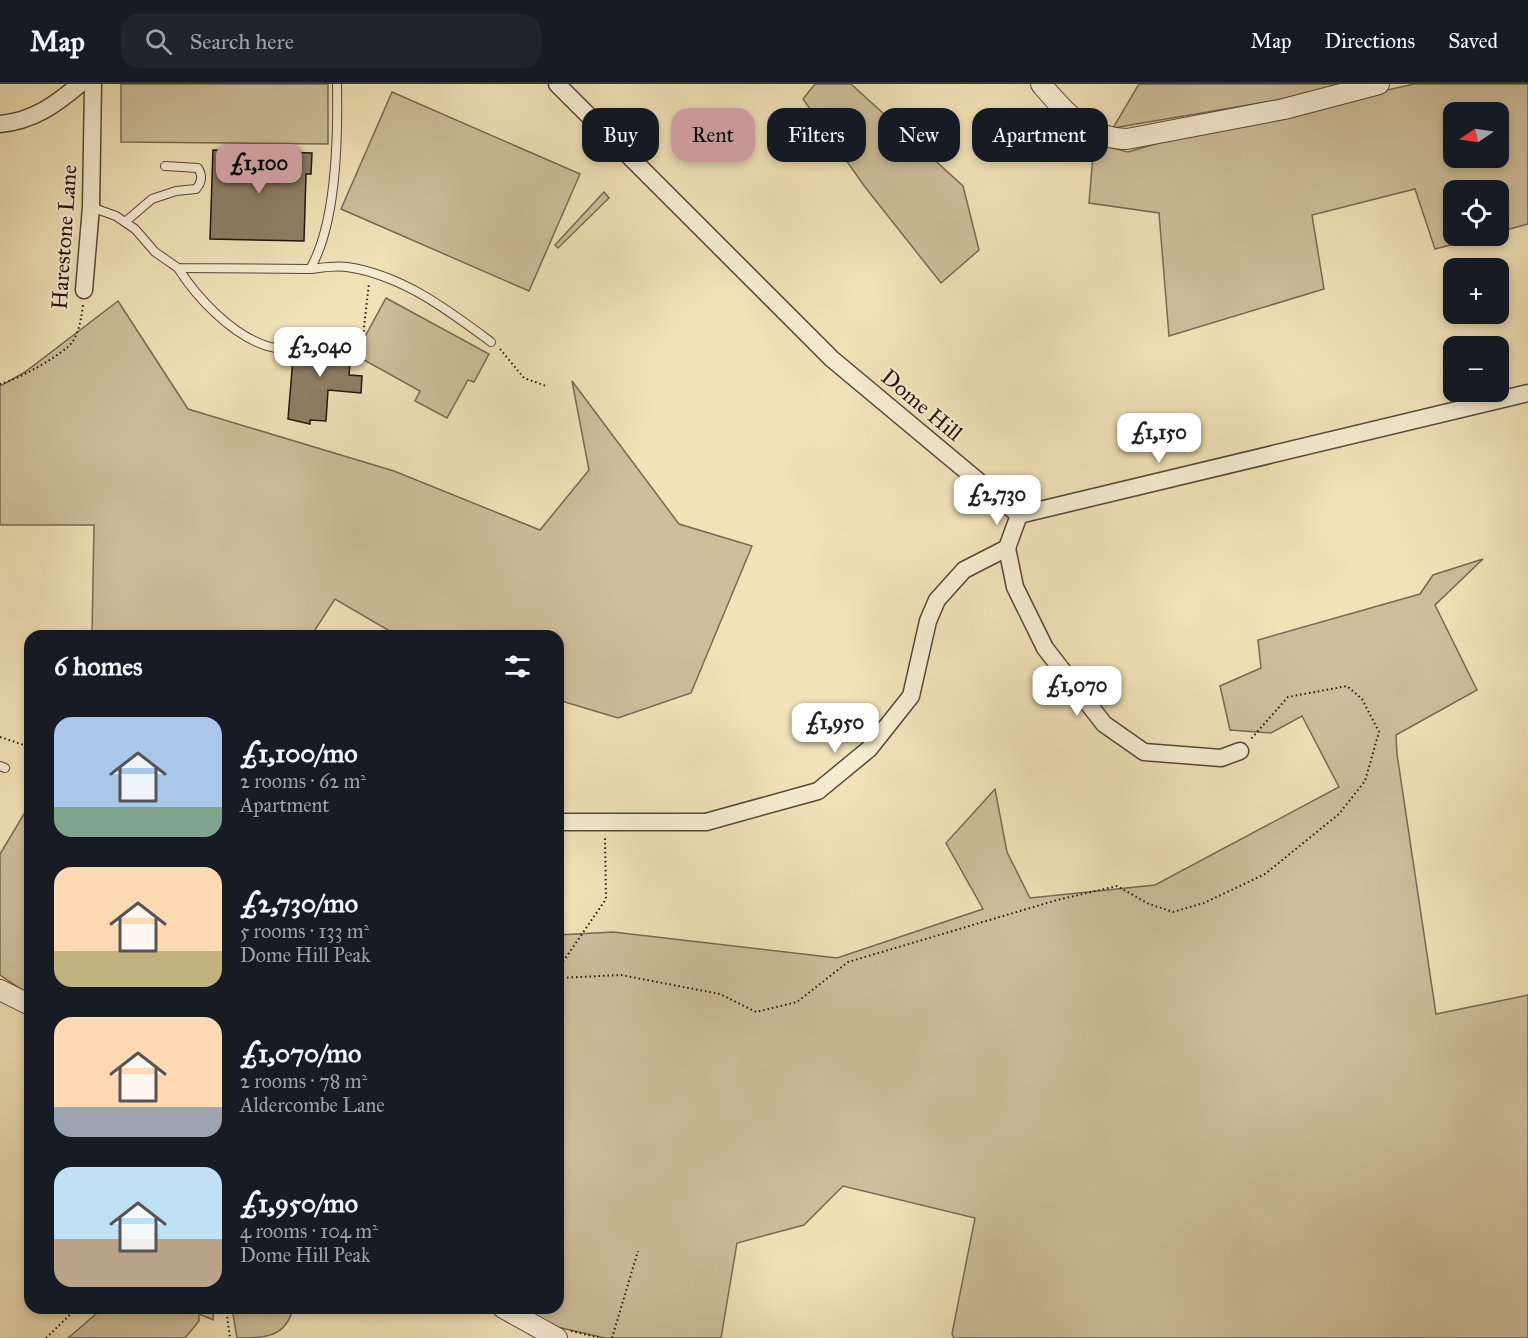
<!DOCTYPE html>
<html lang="en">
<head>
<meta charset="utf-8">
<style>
	:root { --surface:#171b24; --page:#20242c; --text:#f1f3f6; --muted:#9ea1a6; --line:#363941; --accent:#c59692 }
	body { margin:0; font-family:"IM FELL Great Primer",serif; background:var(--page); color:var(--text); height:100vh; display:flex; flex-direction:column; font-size:22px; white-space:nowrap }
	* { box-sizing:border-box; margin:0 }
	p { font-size:20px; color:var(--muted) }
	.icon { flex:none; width:33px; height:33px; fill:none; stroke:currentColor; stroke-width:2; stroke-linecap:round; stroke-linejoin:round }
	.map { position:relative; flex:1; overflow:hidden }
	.sheet { position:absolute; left:24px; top:546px; width:540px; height:684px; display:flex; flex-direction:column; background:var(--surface); border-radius:18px; box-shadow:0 3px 9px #0003 }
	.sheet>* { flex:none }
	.banner { position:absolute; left:582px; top:24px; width:570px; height:54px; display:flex; gap:12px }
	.needle { width:39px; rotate:257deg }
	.fabs { position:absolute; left:1443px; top:18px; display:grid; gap:12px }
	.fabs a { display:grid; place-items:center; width:66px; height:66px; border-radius:12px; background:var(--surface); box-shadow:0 3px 9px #0003; font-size:30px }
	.price { position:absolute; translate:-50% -51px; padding:0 14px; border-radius:12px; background:#fff; color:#222; font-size:20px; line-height:39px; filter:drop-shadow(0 2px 3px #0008) }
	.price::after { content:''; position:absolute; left:50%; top:36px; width:18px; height:14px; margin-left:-9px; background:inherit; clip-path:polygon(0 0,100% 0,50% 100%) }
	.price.current { background:var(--accent); color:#111 }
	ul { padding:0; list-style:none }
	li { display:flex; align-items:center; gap:18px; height:150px; padding:0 30px }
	li span { display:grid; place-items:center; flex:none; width:168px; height:120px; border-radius:18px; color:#555 }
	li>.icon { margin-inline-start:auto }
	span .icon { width:72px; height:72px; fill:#fffc; stroke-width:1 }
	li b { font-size:26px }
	h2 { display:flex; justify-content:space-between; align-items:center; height:72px; padding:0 30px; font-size:26px }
	.chip { padding:0 21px; border-radius:18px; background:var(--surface); box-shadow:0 3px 9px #0003; font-size:21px; line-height:54px }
	.chip.current { background:var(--accent); color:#111 }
	header { display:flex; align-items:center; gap:36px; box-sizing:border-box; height:84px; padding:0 30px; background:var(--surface); border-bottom:2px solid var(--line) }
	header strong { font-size:28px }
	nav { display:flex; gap:33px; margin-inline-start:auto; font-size:21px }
	.search { width:420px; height:54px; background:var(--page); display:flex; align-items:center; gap:15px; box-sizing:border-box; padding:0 21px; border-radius:18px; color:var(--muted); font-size:22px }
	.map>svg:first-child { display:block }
</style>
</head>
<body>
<header>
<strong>Map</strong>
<div class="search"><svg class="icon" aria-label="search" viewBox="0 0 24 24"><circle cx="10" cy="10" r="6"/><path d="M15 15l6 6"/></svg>Search here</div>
<nav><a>Map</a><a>Directions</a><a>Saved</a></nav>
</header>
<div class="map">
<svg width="1528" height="1254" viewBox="0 0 1528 1254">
	<rect width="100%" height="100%" fill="#f1e2b8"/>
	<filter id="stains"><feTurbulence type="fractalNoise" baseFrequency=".00333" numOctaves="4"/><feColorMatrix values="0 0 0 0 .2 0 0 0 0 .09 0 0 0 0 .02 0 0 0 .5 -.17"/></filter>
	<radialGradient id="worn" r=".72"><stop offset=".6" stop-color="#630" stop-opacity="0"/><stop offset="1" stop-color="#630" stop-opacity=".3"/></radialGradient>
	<g fill="#cebf9b" stroke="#786a54" stroke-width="1.5" fill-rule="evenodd">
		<path d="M121,0H328V60L121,58Z"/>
		<path d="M815,0H851L963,102L979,166L941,199L865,103L803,15Z"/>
		<path d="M1139,0H1372L1113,44Z"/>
		<path d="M1414,0H1528V140L1499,148L1498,106H1454V152H1486L1435,165L1415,105L1312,131L1324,205L1169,252L1159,129L1089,119L1094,59L1128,68L1186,51ZM1454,28H1498V74H1454Z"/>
		<path d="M392,8L580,90L529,207L341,125Z"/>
		<path d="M604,108L609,114L558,164L555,161Z"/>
		<path d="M386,214L489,270L474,298L468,296L447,334L415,317L420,307L355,271Z"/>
		<path d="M118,217L188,325L394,387L540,446L589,386L572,297L679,440L752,462L691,609L618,634L558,616V552H398L335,515L311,552H92L94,441H0V302L25,288Z"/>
		<path d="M1483,475L1435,521L1477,606L1396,651L1397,670L1436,930L1528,911V1254H954L952,1250L975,1134L843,1102L804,1141L737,1159L721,1254H605L557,1243L522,1224H558V851L613,848L837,874L983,825L946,759L995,705L1007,768L1030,814L1155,801L1339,703L1302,632L1271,649L1230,646L1220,602L1261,584L1258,556L1420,510L1433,491Z"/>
		<path d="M30,720V911L0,891V770Z"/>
		<path d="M103,1224H214L213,1236L199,1230V1237L185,1254H68Z"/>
		<path d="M232,1224H293C286,1254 264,1254 237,1254Z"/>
	</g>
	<g fill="#8e7f65" stroke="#23140c" stroke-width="1.5">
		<path d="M213,66L312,69L311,90H306L304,157L210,155Z"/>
		<path d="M306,252L352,257L349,291L362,292L361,309L328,306L326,337L310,336V340L288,335L293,274L305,273Z"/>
	</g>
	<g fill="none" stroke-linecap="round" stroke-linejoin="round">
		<g stroke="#564837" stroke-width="10">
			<g id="service">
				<path d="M91,123L116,132L135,145L155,168L178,184L310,185C337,139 338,53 337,0"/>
				<path d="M125,138L152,115L176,107L196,105C202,98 203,92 198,84L165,82"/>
				<path d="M178,184C197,214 232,251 267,262C277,265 289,266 300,269"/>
				<path d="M310,185C321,184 335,181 347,183C402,191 448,226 491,258"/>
				<path d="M0,682L5,684"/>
			</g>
		</g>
		<g stroke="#564837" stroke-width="19">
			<g id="minor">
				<path d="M557,0L832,275L1019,431L1528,309"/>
				<path d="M0,40C33,37 55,21 80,0"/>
				<path d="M84,206L91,123L93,0"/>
				<path d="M1007,464L1015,503L1045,564L1104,640L1144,668L1221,674L1240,667"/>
				<path d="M558,738H706L818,707L869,665L911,612L928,537L937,516L964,486L1007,464L1019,431"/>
			</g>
		</g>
		<g stroke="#564837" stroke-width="22">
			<g id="tertiary">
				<path d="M1041,0C1066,29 1086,54 1127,55L1284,25L1379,0"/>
				<path d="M0,906L30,921"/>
				<path d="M503,1224L557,1254"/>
			</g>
		</g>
		<g stroke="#23140c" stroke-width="2" stroke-dasharray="1.5 3" stroke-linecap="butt">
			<path d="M363,252L369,199"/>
			<path d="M500,265L524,294L546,302"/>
			<path d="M0,300C15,297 65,270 73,257C80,245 81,234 83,221"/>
			<path d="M0,653L30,663"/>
			<path d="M558,885L606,815L605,752"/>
			<path d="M558,894L621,891L720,910L756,928L797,918L848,878L1057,816L1117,802L1149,820L1173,828L1204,819L1265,790L1339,730L1365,697L1379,648L1362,615L1347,602L1288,613L1250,656"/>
			<path d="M226,1224L230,1254"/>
			<path d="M571,1247L600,1254"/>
			<path d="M46,1254L77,1224"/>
			<path d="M612,1254L638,1167"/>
		</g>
		<use href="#service" stroke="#f6ecd1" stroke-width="8"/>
		<use href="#minor" stroke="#f6ecd1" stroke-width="16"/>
		<use href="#tertiary" stroke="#f6ecd1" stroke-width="20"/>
	</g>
	<g text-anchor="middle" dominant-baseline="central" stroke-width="4.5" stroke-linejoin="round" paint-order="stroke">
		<g font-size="22" fill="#23140c" stroke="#f6ecd1">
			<text transform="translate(64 153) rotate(-86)">Harestone Lane</text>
			<text transform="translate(922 321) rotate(40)">Dome Hill</text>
		</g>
	</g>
	<rect width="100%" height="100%" filter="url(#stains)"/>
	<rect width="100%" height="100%" fill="url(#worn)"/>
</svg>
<div class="fabs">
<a><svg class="needle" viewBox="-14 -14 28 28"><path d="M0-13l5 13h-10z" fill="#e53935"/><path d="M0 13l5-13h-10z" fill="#9ea1a6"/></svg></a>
<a><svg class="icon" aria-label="locate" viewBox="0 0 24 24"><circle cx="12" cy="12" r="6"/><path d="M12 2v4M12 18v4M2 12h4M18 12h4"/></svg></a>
<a>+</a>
<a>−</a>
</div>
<b class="price current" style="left:259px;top:111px">£1,100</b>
<b class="price" style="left:320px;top:294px">£2,040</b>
<b class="price" style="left:1159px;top:380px">£1,150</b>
<b class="price" style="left:997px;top:442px">£2,730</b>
<b class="price" style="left:1077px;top:633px">£1,070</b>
<b class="price" style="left:835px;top:670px">£1,950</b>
<div class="banner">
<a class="chip">Buy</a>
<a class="chip current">Rent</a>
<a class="chip">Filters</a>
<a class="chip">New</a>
<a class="chip">Apartment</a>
</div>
<section class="sheet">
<h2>6 homes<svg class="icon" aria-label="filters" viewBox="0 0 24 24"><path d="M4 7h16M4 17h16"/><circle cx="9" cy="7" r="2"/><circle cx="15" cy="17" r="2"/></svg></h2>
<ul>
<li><span style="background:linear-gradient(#a9c7e8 75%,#7fa58c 0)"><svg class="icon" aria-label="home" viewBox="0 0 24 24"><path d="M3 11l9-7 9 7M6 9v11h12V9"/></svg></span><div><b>£1,100/mo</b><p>2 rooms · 62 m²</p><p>Apartment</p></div></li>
<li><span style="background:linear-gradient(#ffd9b3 70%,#c2b280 0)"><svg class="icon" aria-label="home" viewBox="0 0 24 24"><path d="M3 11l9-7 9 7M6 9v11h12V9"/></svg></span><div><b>£2,730/mo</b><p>5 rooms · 133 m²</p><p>Dome Hill Peak</p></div></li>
<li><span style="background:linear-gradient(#ffd9b3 75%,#9aa5b1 0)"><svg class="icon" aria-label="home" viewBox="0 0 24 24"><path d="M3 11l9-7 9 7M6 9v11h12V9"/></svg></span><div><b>£1,070/mo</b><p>2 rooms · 78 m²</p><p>Aldercombe Lane</p></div></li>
<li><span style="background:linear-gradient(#bfe0f5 60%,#b9a48a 0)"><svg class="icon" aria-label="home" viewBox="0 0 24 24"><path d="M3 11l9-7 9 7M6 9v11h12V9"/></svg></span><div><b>£1,950/mo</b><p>4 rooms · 104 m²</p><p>Dome Hill Peak</p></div></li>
</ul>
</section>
</div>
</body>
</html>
